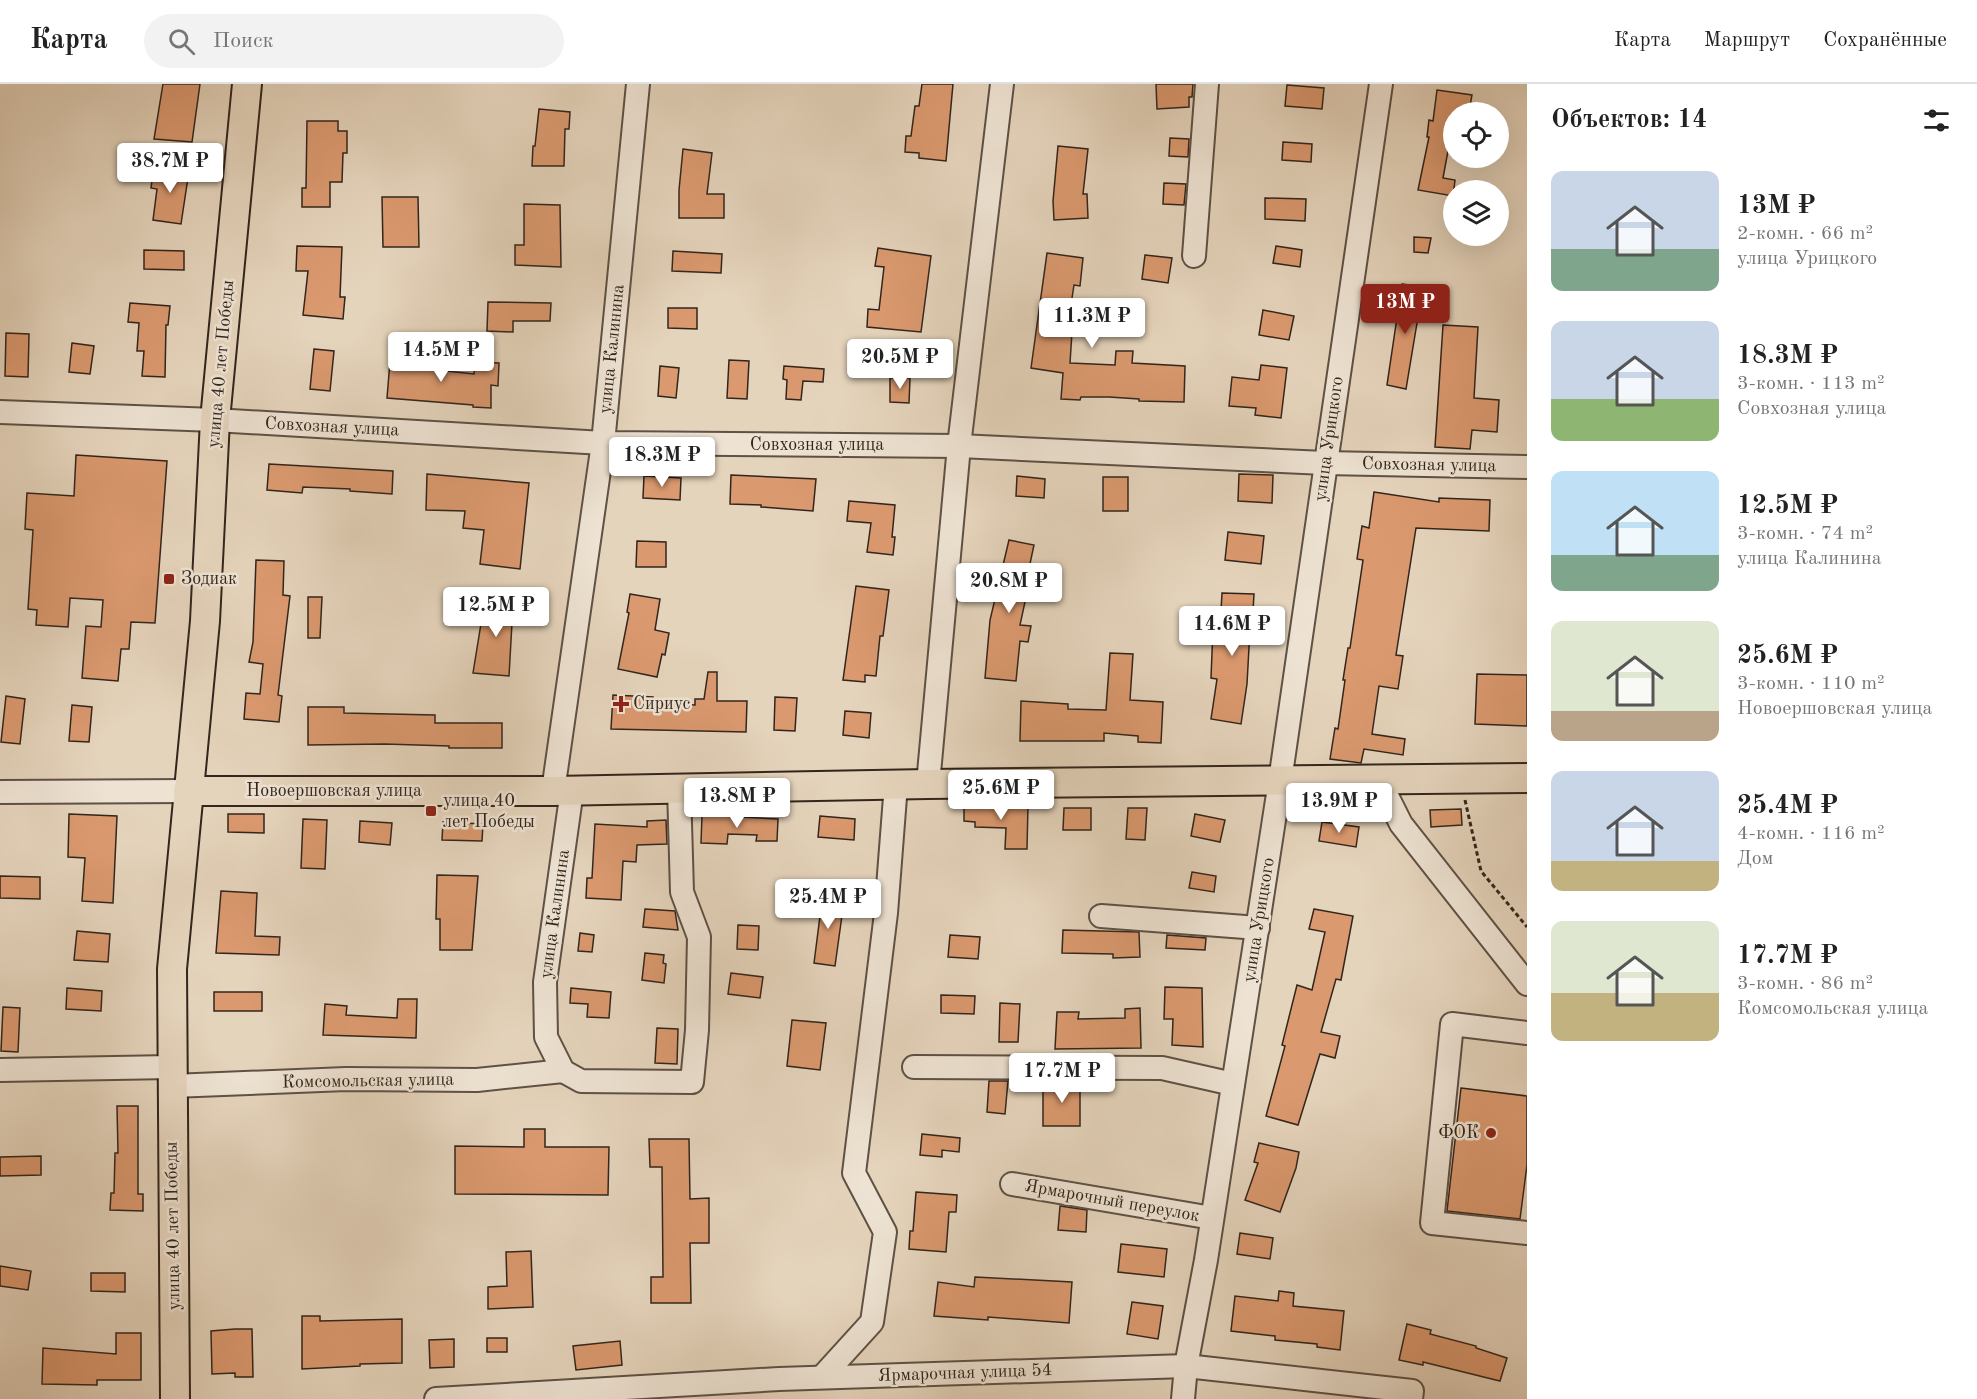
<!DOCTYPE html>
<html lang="ru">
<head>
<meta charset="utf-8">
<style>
	:root { --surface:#fff; --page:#f2f2f2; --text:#222; --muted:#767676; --line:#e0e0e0; --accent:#8f2418 }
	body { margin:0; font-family:"Old Standard TT",serif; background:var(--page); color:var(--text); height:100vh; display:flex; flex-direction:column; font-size:22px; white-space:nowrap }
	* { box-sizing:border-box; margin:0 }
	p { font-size:20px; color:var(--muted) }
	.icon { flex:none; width:33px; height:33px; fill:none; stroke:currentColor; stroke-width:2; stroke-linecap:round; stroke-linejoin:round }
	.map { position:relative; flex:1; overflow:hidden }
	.details { display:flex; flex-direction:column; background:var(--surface); width:450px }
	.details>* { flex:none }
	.tools { position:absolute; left:1443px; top:18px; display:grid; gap:12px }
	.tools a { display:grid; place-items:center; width:66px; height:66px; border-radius:50%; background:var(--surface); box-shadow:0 6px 24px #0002; font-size:30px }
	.price { position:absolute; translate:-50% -51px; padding:0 14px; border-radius:6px; background:#fff; color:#222; font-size:20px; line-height:39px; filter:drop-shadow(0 2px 3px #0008) }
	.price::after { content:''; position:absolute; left:50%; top:36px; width:18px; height:14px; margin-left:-9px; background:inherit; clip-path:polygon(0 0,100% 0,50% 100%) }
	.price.current { background:var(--accent); color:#fff }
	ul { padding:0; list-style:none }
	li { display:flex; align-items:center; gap:18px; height:150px; padding:0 24px }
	li span { display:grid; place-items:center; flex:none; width:168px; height:120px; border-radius:12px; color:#555 }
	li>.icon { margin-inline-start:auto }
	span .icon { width:72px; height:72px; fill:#fffc; stroke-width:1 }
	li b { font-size:26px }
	h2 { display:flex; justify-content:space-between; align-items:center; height:72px; padding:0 24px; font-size:26px }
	header { display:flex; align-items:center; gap:36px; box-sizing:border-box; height:84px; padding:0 30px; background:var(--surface); border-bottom:2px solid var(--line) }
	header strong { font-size:28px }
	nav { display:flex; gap:33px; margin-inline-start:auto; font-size:21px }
	.search { width:420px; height:54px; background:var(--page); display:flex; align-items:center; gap:15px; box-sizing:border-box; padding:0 21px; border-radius:33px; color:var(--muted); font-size:22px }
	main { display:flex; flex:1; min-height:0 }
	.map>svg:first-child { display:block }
</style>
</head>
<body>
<header>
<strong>Карта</strong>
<div class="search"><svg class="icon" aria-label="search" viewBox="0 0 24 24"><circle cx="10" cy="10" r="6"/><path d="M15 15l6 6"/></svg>Поиск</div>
<nav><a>Карта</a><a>Маршрут</a><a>Сохранённые</a></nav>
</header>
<main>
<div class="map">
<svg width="1527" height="1315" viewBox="0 0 1527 1315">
	<rect width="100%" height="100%" fill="#e5d4bc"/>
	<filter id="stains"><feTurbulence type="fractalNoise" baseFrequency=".00333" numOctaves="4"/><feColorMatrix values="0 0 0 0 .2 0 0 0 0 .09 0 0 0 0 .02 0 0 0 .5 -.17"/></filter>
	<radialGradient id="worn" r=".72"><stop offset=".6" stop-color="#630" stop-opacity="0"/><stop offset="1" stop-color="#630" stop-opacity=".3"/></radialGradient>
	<g fill="#db996f" stroke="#31251d" stroke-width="1.5">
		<path d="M163,0H200L192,58L154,55Z"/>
		<path d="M922,0H953L946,77L919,74V69L905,68L906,52H911L915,22H919Z"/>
		<path d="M1156,0H1193L1192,13H1189V23L1157,25Z"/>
		<path d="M1287,1L1324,4L1322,25L1285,22Z"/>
		<path d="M1437,6L1472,11L1469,28H1454V56H1450L1443,94L1455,96L1453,112L1418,106L1429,53H1427L1429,36L1433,37Z"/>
		<path d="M539,25L570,28L569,45H565L564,82H532L533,62H535Z"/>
		<path d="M307,37H338V47H347V69H343L342,98H330V123H302V104H306Z"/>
		<path d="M1170,54L1189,55L1188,73L1169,72Z"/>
		<path d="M1283,58L1312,60L1311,78L1282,76Z"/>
		<path d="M1058,62L1088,65L1083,110H1087L1088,134L1054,136L1053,117Z"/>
		<path d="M683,65L712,69L707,110H724V134H679V106Z"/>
		<path d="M154,82L189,87L181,140L153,136L157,105L151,104Z"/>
		<path d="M1164,99L1186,100L1184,121L1163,120Z"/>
		<path d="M382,113H418L419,163H383Z"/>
		<path d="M1265,114L1306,115L1305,137L1265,135Z"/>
		<path d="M524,120L560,121L561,183L515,181V161H524Z"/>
		<path d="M1414,153L1431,154L1428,169L1414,168Z"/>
		<path d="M297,162L342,163L340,213H345L343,235L303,231L308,187H296Z"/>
		<path d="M1276,162L1302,166L1300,183L1273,179Z"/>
		<path d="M878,164L931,172L921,248L867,243L868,225L879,226L884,183L875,182Z"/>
		<path d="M144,166L184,167V186L144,185Z"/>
		<path d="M673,167L722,170L721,189L672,187Z"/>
		<path d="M1047,169L1083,174L1080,202L1074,201L1067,247L1072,248L1070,279L1115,281L1116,267H1133L1132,279L1185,282L1184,318L1139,317V315L1109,313H1081L1080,316L1061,315L1063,289L1031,284Z"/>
		<path d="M1145,171L1172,174L1168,199L1142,195Z"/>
		<path d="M1402,200L1423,203L1406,305L1387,301Z"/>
		<path d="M488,218L551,219L550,237H513V248L487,247Z"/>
		<path d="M130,219L170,222L168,241H166L165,293L142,292L144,267H137L139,239L128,238Z"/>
		<path d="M668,224H697V245L668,244Z"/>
		<path d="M1263,226L1294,232L1289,256L1259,251Z"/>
		<path d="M1443,241L1478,243L1474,314L1499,316L1497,348L1472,346L1470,365L1435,363Z"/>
		<path d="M6,249L29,250L28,293L5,292Z"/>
		<path d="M72,259L94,262L90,290L69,288Z"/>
		<path d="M314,265L334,267L330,307L310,305Z"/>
		<path d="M391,265L411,267L410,283L474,290L475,278L499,279L498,302L491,301V324L473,323V321L387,314Z"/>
		<path d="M729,276L749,277L747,315L727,314Z"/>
		<path d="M1261,281L1287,284L1281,334L1255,331L1256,324L1229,322L1232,293L1259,296Z"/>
		<path d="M660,282L679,284L676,314L658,312Z"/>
		<path d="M784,282L824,285L823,298L803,297L801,316L786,315L787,296L783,295Z"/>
		<path d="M890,294H910L909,319L890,318Z"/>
		<path d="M76,371L167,377L155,539L131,538L129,565H121L118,597L82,594L86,542L101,543L103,516L70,514L68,543L36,541L37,526L28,525L33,446L25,445L27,409L74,412Z"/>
		<path d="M269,380L393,387L392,410L350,407V405L303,403L302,409L267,406Z"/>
		<path d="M427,390L529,399L520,485L480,480L484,446L463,444L465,427L426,426Z"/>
		<path d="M1239,390L1273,391L1272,419L1238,417Z"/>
		<path d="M731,391L816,395L813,427L761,423V421L730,420Z"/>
		<path d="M644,392L681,394L680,416L643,414Z"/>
		<path d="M1017,392L1045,395L1044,414L1016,412Z"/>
		<rect x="1103" y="393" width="25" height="34"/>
		<path d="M1374,408L1439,418V414L1490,416L1489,447L1416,444L1396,571L1403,572L1398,605L1379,602L1372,650L1405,655L1403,671L1364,665L1361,679L1330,675L1335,644L1338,645L1345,596H1343L1348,564H1350L1363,476L1357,475L1362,442L1369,444Z"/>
		<path d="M849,417L895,421L892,453H895L893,471L867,468L871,439L847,437Z"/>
		<path d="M1228,448L1264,452L1261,480L1225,476Z"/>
		<path d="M1009,456L1034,461L1025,503L1028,504L1020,541L1031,542L1028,558L1020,557L1016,597L985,594L990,536Z"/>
		<path d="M637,457L666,458V483H636Z"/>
		<path d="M256,476L284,477L283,511L290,512L278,611L282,612L279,638L244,635L246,609L260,610L263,580L249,578L253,558Z"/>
		<path d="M856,502L889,506L883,552H880L876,592L865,591V598L843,596Z"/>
		<path d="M1222,509L1254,510L1253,527H1251L1247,600L1241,640L1211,635L1217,595L1211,594L1213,544H1220Z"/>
		<path d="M630,510L660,515L655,546L669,549L665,571L662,570L657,593L618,585L629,529L627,528Z"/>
		<path d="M308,513H322L320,554H308Z"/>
		<path d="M485,515L519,519L517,539H512L509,592L473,589Z"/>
		<path d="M1110,569L1133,570L1130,616L1163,618L1161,659L1138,658V652L1104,649V657H1020L1021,617L1068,620V625L1106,626Z"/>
		<path d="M708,588H717V617H747L746,648L611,645L613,611L653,613L652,619L695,621V615H704Z"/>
		<path d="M1477,590L1527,591V642L1475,640Z"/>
		<path d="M6,612L25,615L20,660L1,658Z"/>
		<path d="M775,613L797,614L795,647L774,646Z"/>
		<path d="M72,621L92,623L89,658L69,657Z"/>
		<path d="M308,623H344V629L435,631V639H502V664H449V662L385,660L308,661Z"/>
		<path d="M845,627L871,629L869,654L843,651Z"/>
		<path d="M964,719L1028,722L1027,765H1005L1006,744L975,743V738L964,737Z"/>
		<path d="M1064,724H1091V746H1063Z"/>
		<path d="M1128,724H1147L1145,756L1126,755Z"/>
		<path d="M1461,725L1462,741L1431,743L1430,726Z"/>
		<path d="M69,730L117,732L113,819L82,817L85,774L68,773Z"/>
		<path d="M228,730H264V749L228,748Z"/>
		<path d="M1195,730L1225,736L1220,758L1191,752Z"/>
		<path d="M702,731L778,735L777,757H756L757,751L728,750L727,760L701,759Z"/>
		<path d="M820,732L855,735L854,756L818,753Z"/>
		<path d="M303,735L327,736L325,785L301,784Z"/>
		<path d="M666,736L667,760L637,761L636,778L623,777L621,816L586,814L587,794H592L595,740L647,743V737Z"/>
		<path d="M360,737L392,739L390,761L359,758Z"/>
		<path d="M443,738L483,740L482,757L442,756Z"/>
		<path d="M1322,738L1359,743L1356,763L1319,757Z"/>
		<path d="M1192,788L1216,792L1214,808L1189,804Z"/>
		<path d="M437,791L478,792L472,866H440V835H436Z"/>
		<path d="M0,792L40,793V815L0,814Z"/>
		<path d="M221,807L257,809L255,852L280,853L279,871L216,869Z"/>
		<path d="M814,814L844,817L835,882L814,879L820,832L812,831Z"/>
		<path d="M645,825L675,827L678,846L643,843Z"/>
		<path d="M1314,825L1353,832L1341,896L1336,895L1321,948L1340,952L1335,974L1320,970L1298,1041L1266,1032L1285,962L1282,961L1297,901L1312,906L1325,848L1309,845Z"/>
		<path d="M738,841L759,842L758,866L737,865Z"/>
		<path d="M1063,846L1139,848L1140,873L1113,874V870L1062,869Z"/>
		<path d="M77,847L110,850L108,878L74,876Z"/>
		<path d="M580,849L594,851L592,868L578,867Z"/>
		<path d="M950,851L980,853L978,875L948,873Z"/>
		<path d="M1167,851L1206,854L1205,866L1166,864Z"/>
		<path d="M645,869L664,871L663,879L666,880L664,899L642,896Z"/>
		<path d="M731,889L763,893L760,914L728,910Z"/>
		<path d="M1165,903L1202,904L1203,963L1172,961L1173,935H1164Z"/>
		<path d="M67,904L102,907L101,927L66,925Z"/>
		<path d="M571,904L611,908L609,934L587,933L588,920L570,919Z"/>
		<rect x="214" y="908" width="48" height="19"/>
		<path d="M941,911L975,912L974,930L941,929Z"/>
		<path d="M398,915H417L416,954L323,951L325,920L347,922L346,931L397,934Z"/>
		<path d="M1000,919L1020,920L1018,958H999Z"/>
		<path d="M3,923L20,924L18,968L1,967Z"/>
		<path d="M1140,924L1141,964L1055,965L1057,928H1079L1078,935L1125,934V925Z"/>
		<path d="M792,936L826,939L820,986L787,982Z"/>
		<path d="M657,944L678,945L677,980L655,979Z"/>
		<path d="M989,997H1008L1005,1030L987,1028Z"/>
		<rect x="1043" y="999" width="37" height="43"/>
		<path d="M1461,1004L1527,1012V1081L1520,1135L1447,1127Z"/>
		<path d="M117,1022H138V1110H143V1127L110,1126L111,1109H114L115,1069H118Z"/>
		<path d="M524,1045H545V1063H609L608,1111L455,1110V1062L524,1063Z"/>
		<path d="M922,1050L960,1054L959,1068L942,1066V1073L920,1071Z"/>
		<path d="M649,1055H689L690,1115L709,1114V1159H690L691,1219H651V1193H663L662,1083H650Z"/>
		<path d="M1259,1059L1299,1068L1296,1084L1280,1128L1245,1116L1258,1079L1254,1078Z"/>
		<path d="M41,1072V1091L0,1092V1073Z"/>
		<path d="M916,1108L957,1111L956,1128H949L946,1168L909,1165L910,1147H913Z"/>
		<path d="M1060,1122L1087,1126L1086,1148L1058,1146Z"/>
		<path d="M1240,1149L1273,1154L1270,1175L1237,1170Z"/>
		<path d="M1121,1160L1167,1165L1164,1193L1118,1188Z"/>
		<path d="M531,1167L533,1223L488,1225V1203L507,1202L506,1168Z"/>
		<path d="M0,1182L31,1187L28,1206L0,1202Z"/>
		<path d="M91,1189H125V1208L91,1207Z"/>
		<path d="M975,1193L1072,1198L1069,1239L988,1233V1236L934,1232L938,1198L974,1203Z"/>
		<path d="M1279,1207L1294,1209L1293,1222L1344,1227L1340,1266L1317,1263V1260L1275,1256V1252L1231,1247L1235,1212L1278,1217Z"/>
		<path d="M1132,1218L1163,1222L1158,1255L1127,1250Z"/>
		<path d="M302,1232H320V1237L402,1235V1279L360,1280V1282L302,1285Z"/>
		<path d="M1407,1240L1431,1246L1430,1250L1476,1262V1264L1507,1274L1500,1297L1423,1278V1281L1399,1276Z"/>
		<path d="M235,1245H252L253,1293H235V1289L212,1290L211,1247Z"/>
		<path d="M116,1249H141V1296H97V1301L42,1300L43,1264L116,1270Z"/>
		<rect x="487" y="1254" width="20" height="14"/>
		<path d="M454,1255V1283L430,1284L429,1256Z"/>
		<path d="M620,1257L622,1281L576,1286L573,1262Z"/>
	</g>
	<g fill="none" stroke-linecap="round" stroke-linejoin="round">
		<g stroke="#5e5145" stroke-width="26">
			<g id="minor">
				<path d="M1194,172L1207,0"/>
				<path d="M0,328L215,336L603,359L959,362L1325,379L1527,383"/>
				<path d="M1379,696L1401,740L1527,900"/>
				<path d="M928,700L959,362L1002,0"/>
				<path d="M572,706L545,898L546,953L563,987L581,997L692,998L697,946L699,853L682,808L679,704"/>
				<path d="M553,707L603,359L638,0"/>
				<path d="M0,708L188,707"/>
				<path d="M1101,832L1258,844"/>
				<path d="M1527,949L1452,940L1432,1139L1527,1149"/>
				<path d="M914,983L1162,984L1233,1000"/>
				<path d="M0,986L171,983"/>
				<path d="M172,1002L346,995L477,996L563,987"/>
				<path d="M1012,1100L1212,1134"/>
				<path d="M822,1293L872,1238L885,1148L854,1089L886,829L896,700"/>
				<path d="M436,1315L779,1295L1186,1282L1412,1307L1411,1315"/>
				<path d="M1183,1315L1186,1282L1206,1176L1280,697L1381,0"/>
			</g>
		</g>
		<g stroke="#31251d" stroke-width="32">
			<g id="major">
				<path d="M188,707H553L928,700L1527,694"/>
				<path d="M175,1315L172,885L205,537L215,336L247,0"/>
			</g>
		</g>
		<path stroke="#31251d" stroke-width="3" stroke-dasharray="4.5 3" stroke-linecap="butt" d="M1465,716L1481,787L1527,843"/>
		<use href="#minor" stroke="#eee3d3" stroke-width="22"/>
		<use href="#major" stroke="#e5d4bc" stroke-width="28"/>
	</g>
	<g fill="#8f2418" stroke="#eee3d3" stroke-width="2">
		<rect x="163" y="489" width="12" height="12" rx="3"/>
		<path d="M618 611h6v6h6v6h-6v6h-6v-6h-6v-6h6z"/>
		<rect x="425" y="721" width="12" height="12" rx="3"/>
		<circle cx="1491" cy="1049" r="6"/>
	</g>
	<g text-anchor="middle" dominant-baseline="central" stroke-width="5" stroke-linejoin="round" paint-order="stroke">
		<g font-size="18" fill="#31251d" stroke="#eee3d3">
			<text transform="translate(612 265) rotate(-84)">улица Калинина</text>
			<text transform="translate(221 280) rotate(-85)">улица 40 лет Победы</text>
			<text transform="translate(332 343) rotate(3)">Совхозная улица</text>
			<text transform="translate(1329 355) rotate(-82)">улица Урицкого</text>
			<text x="817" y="361">Совхозная улица</text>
			<text transform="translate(1429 381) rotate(1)">Совхозная улица</text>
			<text x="334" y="707">Новоершовская улица</text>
			<text transform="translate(555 830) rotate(-82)">улица Калинина</text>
			<text transform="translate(1259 836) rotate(-81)">улица Урицкого</text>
			<text transform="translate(368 997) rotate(-1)">Комсомольская улица</text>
			<text transform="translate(1112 1117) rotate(10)">Ярмарочный переулок</text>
			<text transform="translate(173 1142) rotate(-91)">улица 40 лет Победы</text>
			<text transform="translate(965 1289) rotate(-2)">Ярмарочная улица 54</text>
		</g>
		<g font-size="18" fill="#31251d" stroke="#eee3d3" text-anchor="start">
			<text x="181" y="495">Зодиак</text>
			<text x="633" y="620">Сириус</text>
			<text x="443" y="717">улица 40<tspan x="443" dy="21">лет Победы</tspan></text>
			<text x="1479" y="1049" text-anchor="end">ФОК</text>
		</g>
	</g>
	<rect width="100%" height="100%" filter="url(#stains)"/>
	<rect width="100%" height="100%" fill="url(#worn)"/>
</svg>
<div class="tools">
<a><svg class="icon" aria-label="locate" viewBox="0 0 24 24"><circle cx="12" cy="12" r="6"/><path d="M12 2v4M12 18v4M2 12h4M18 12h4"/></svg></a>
<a><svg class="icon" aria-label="layers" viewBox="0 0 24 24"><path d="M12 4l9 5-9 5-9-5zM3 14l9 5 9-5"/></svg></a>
</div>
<b class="price" style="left:170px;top:110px">38.7M ₽</b>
<b class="price current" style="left:1405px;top:251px">13M ₽</b>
<b class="price" style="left:1092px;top:265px">11.3M ₽</b>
<b class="price" style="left:441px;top:299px">14.5M ₽</b>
<b class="price" style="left:900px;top:306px">20.5M ₽</b>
<b class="price" style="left:662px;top:404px">18.3M ₽</b>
<b class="price" style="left:1009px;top:530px">20.8M ₽</b>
<b class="price" style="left:496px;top:554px">12.5M ₽</b>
<b class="price" style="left:1232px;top:573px">14.6M ₽</b>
<b class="price" style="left:1001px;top:737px">25.6M ₽</b>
<b class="price" style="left:737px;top:745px">13.8M ₽</b>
<b class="price" style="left:1339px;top:750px">13.9M ₽</b>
<b class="price" style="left:828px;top:846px">25.4M ₽</b>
<b class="price" style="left:1062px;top:1020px">17.7M ₽</b>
</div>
<section class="details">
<h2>Объектов: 14<svg class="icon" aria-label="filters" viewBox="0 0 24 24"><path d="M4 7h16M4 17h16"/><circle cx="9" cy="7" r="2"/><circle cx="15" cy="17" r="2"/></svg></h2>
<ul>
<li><span style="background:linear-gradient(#c9d6e8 65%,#7fa58c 0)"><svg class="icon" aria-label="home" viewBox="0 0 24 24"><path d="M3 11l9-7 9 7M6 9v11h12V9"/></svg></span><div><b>13M ₽</b><p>2-комн. · 66 m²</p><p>улица Урицкого</p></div></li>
<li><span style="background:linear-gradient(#c9d6e8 65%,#8fb573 0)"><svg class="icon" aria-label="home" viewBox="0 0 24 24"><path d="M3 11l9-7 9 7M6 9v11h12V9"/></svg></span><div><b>18.3M ₽</b><p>3-комн. · 113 m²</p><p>Совхозная улица</p></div></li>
<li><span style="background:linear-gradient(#bfe0f5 70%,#7fa58c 0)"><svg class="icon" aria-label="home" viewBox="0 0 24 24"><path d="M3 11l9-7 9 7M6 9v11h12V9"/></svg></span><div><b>12.5M ₽</b><p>3-комн. · 74 m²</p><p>улица Калинина</p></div></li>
<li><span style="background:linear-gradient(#dfe7d0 75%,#b9a48a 0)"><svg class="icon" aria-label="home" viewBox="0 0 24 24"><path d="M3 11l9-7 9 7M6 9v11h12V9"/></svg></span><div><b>25.6M ₽</b><p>3-комн. · 110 m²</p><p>Новоершовская улица</p></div></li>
<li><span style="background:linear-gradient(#c9d6e8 75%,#c2b280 0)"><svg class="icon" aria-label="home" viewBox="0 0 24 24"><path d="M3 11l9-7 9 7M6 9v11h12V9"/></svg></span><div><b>25.4M ₽</b><p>4-комн. · 116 m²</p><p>Дом</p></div></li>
<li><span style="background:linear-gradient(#dfe7d0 60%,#c2b280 0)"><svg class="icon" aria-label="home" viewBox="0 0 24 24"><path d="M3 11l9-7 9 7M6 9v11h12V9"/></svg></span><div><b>17.7M ₽</b><p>3-комн. · 86 m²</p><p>Комсомольская улица</p></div></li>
</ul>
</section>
</main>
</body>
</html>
